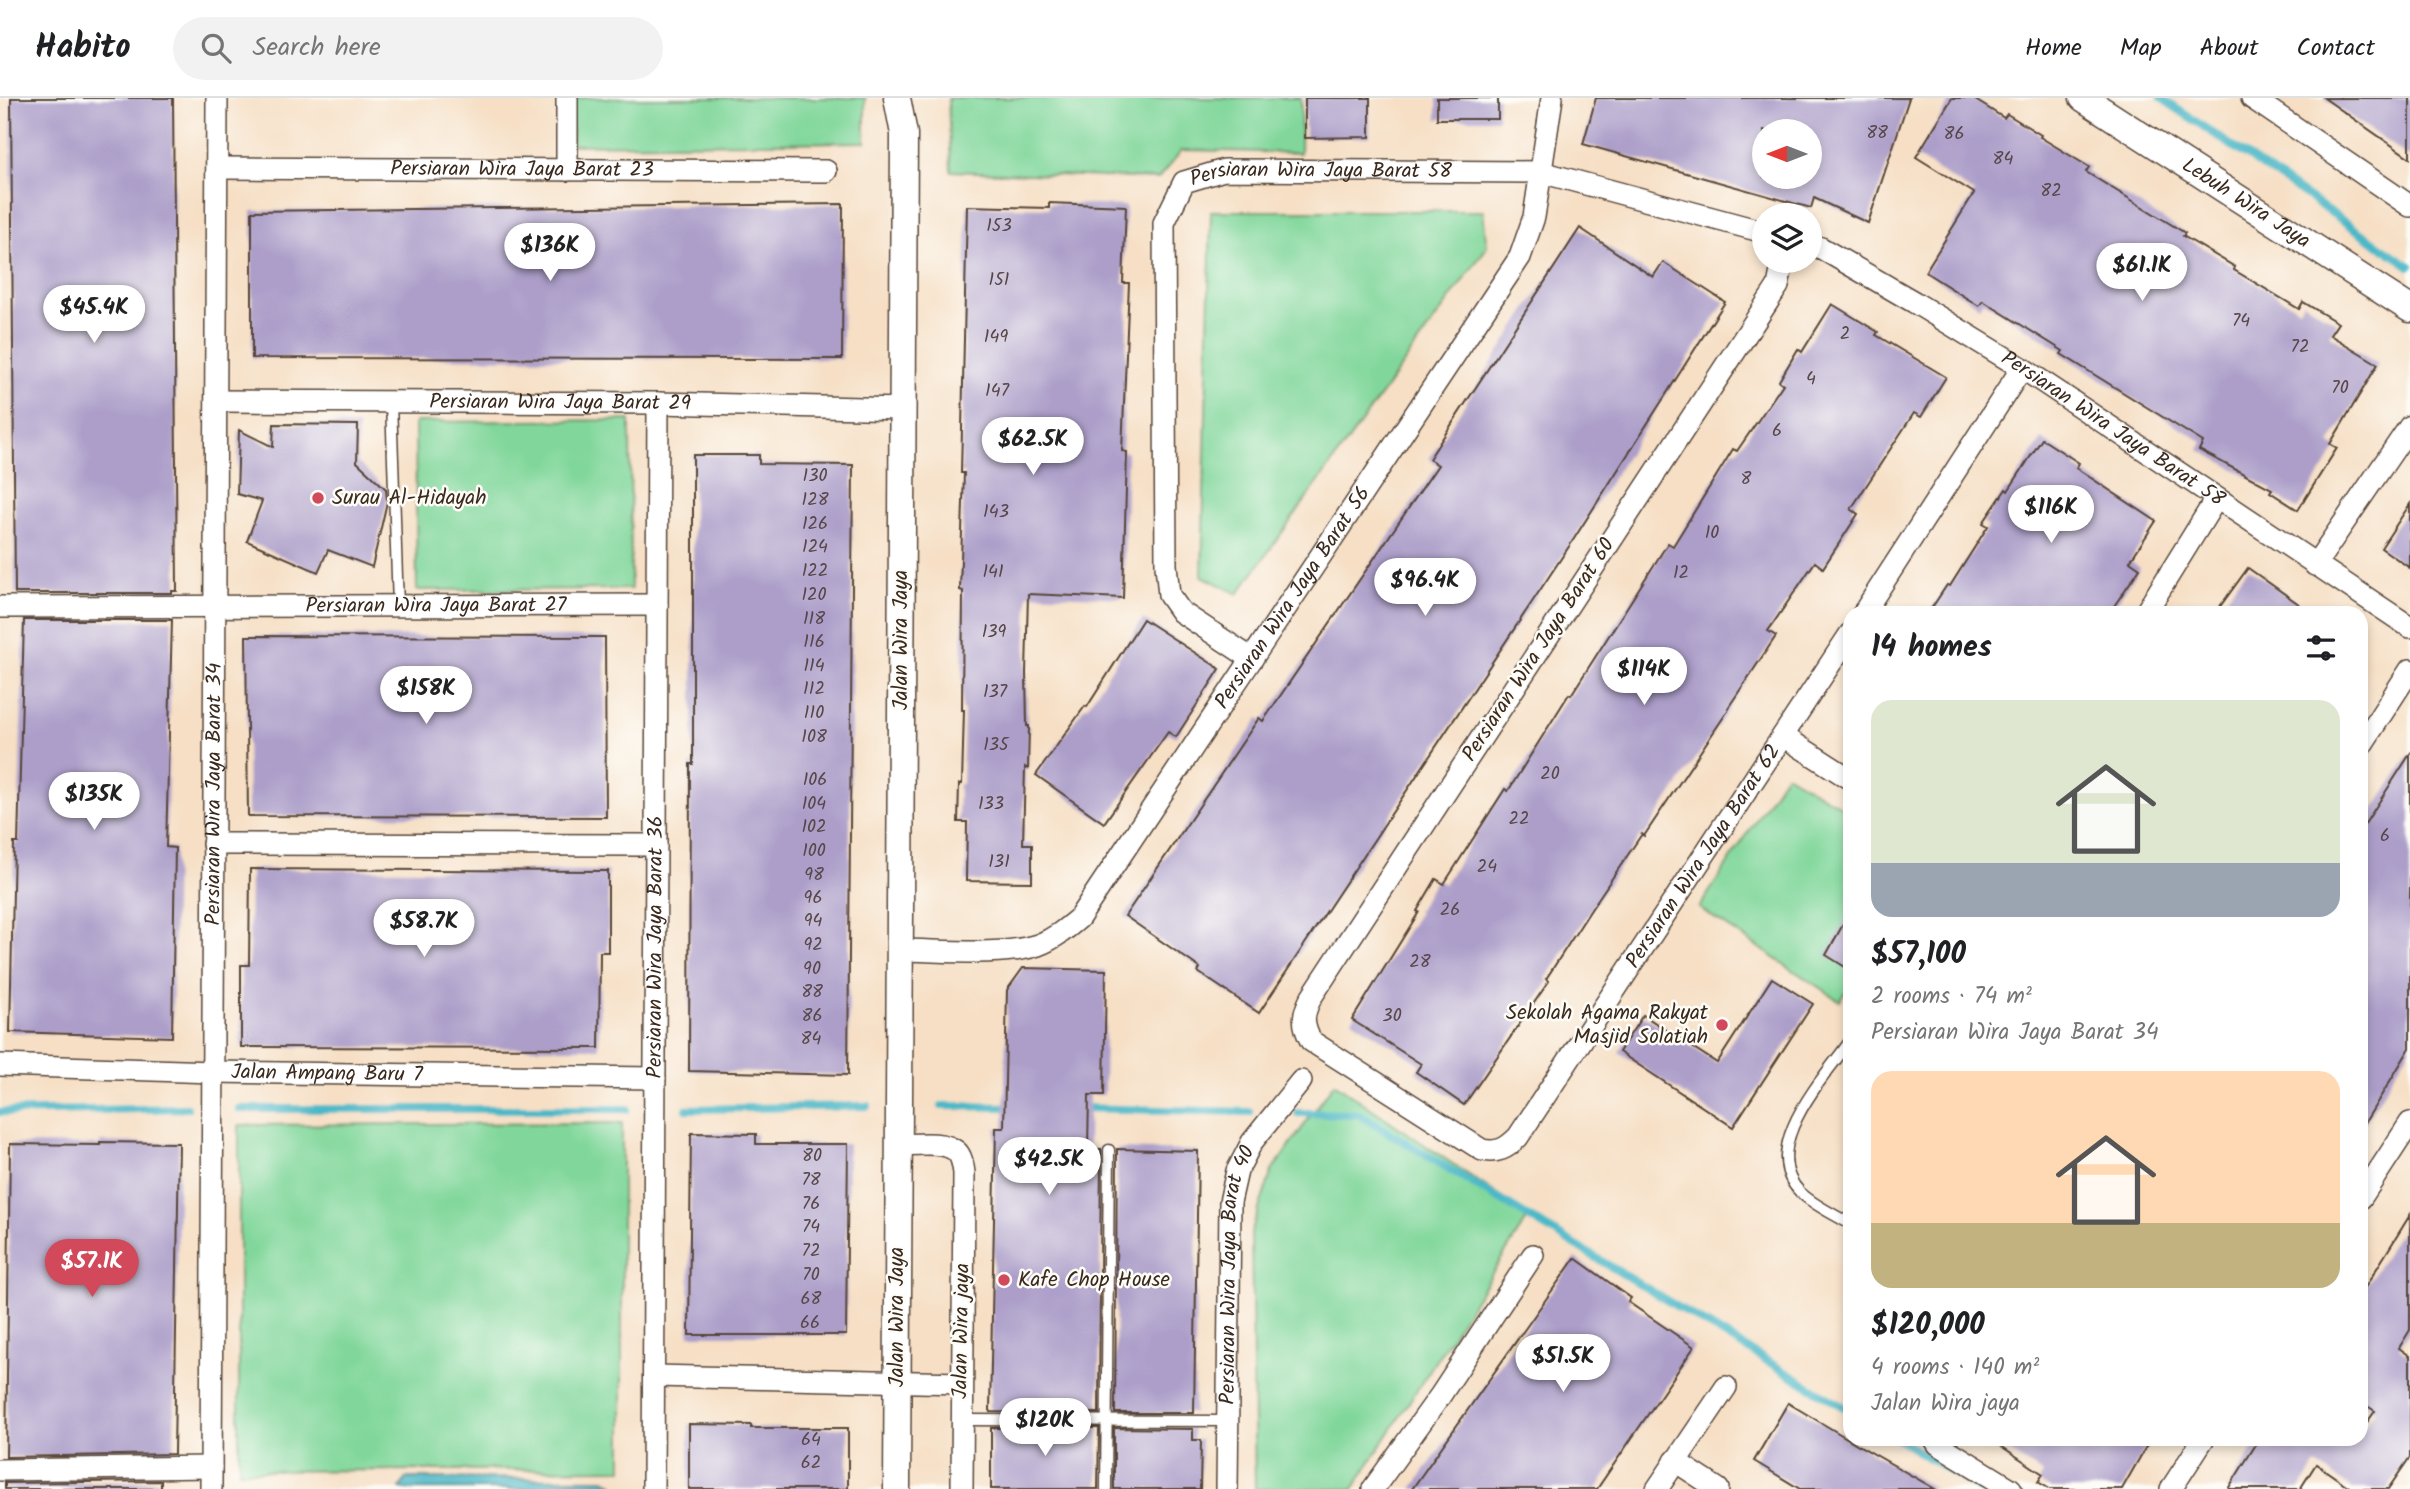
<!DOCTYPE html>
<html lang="en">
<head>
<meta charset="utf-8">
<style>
	:root { --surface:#fff; --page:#f2f2f2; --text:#202124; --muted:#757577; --line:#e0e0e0; --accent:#d1495b }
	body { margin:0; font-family:Kalam,sans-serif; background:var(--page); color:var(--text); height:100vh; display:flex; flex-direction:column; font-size:26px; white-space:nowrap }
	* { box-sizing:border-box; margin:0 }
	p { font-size:23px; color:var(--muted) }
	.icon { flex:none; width:38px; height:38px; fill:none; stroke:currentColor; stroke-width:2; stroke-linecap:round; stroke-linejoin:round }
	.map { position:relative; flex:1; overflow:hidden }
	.panel { position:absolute; left:1843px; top:508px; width:525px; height:840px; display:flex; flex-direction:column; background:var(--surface); border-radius:21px; box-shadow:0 4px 10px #0003 }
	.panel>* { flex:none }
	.needle { width:46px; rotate:270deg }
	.fabs { position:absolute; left:1752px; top:21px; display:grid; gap:14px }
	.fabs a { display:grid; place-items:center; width:70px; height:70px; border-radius:50%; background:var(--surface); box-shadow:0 4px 10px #0003; font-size:35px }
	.price { position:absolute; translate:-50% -60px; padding:0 16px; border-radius:24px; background:#fff; color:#222; font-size:23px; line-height:46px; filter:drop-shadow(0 2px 4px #0008) }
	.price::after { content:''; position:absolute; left:50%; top:42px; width:21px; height:16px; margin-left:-10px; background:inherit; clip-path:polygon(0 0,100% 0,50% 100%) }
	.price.on { background:var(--accent); color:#fff }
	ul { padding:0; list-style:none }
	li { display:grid; align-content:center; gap:14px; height:371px; padding:0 28px }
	li span { display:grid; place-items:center; height:217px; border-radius:21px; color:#555 }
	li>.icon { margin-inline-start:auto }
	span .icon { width:126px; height:126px; fill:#fffc; stroke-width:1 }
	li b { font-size:30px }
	h2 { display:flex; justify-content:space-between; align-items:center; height:84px; padding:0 28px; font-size:30px }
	header { display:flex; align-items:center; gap:42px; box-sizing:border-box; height:98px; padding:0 35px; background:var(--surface); border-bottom:2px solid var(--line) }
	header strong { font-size:33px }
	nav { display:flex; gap:38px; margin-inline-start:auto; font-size:24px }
	.search { width:490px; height:63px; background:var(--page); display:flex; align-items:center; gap:18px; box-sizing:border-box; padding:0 24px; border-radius:38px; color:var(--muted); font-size:26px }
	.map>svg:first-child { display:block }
</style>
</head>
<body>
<header>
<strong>Habito</strong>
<div class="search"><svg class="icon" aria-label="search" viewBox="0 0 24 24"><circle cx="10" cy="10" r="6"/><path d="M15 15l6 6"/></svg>Search here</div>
<nav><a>Home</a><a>Map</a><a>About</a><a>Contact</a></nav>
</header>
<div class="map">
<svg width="2410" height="1391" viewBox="0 0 2410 1391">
	<rect width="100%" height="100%" fill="#fdfcf7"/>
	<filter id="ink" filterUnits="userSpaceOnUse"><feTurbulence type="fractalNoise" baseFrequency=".0143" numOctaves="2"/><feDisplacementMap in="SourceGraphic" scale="14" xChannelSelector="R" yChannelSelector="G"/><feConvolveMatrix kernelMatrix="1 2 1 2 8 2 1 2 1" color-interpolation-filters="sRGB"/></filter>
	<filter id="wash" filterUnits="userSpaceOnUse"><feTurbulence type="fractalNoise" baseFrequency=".00686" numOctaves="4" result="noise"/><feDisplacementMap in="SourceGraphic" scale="28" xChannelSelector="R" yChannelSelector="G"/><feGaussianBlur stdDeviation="1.57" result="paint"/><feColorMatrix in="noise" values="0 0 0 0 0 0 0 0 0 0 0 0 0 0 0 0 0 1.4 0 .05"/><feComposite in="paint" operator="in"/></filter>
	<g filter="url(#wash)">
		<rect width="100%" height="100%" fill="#f6dfc5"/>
		<g fill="#81d79b" stroke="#5e805c" stroke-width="2">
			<path d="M572,0H865V44L572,47Z"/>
			<path d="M948,0H1301L1300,55L1182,52L1158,81L951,73Z"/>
			<path d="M1211,113H1483L1487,149L1238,496L1202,478Z"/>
			<path d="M630,322L631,491L417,492L415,324Z"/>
			<path d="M1786,676L1850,714V888L1840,903L1699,810Z"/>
			<path d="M1334,985L1529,1118L1353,1391H1255L1251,1134L1272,1073Z"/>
			<path d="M622,1025V1371L239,1373V1027Z"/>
		</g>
		<path fill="#4bb8c7" stroke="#437172" stroke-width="2" d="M406,1380L604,1381L613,1385V1391H400Z"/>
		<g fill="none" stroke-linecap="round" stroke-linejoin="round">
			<g stroke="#4bb8c7" stroke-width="8">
				<path d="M2161,0L2410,168"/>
				<path d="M942,1008L1013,1009"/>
				<path d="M1079,1010L1250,1014"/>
				<path d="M239,1011H627"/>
				<path d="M687,1011L867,1008"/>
				<path d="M0,1014L187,1010"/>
				<path d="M1298,1015L1358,1016L1850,1313"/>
				<path d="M1896,1340L1980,1391"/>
			</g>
		</g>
		<g id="blocks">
			<g fill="#ac9ec9" fill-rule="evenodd">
				<path d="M11,0H173L177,493H172V495H15Z"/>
				<path d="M1305,0H1370V39L1305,40Z"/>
				<rect x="1437" y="0" width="61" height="21"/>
				<path d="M1596,0H1909L1868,125L1814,100L1811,110L1583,46ZM1764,33H1810V79H1764Z"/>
				<path d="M1952,0H1972L2004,20L2007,16L2041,37L2040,39L2089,69L2086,74L2185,135L2183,138L2235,169L2234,172L2299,211L2303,204L2338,225L2330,237L2378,266L2330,346L2337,350L2298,412L2270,394L2272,391L2199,352L2203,344L2061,256L2063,253L1983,203L1979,208L1925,174L1974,95L1916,59Z"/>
				<path d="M2324,0H2410V60Z"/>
				<path d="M1049,105L1126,108L1123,185H1129L1122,353L1127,354L1123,500L1028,496L1026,575L1027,628H1029L1028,671L1025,669L1023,746H1032V784L966,783L967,724H958L959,686H962L964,612H962L963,493L960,492L964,375H961L967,108L1049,110Z"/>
				<path d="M843,106L842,261L252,260V113Z"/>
				<path d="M1580,130L1653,179L1663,164L1725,204L1570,447L1259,915L1198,874L1200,870L1125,818L1259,620L1263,623L1438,367L1429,361Z"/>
				<path d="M1832,206L1878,234L1876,237L1946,279L1921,319L1914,315L1851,411L1858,416L1823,470L1815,464L1768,533L1776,538L1728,610L1729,611L1644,738L1642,736L1592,810L1546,881L1549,883L1464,1007L1416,974L1421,966L1352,922L1419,814L1417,813L1436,781L1444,786L1505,691L1508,693L1569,596L1571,597L1668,445L1673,448L1733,351L1737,353L1783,286L1779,283L1798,251L1802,254Z"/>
				<path d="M274,326L358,327L357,364L386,391L387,404L372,469L328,452L318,474L247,443L262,403L237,396L239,332L273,349Z"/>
				<path d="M2042,341L2079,365L2076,370L2156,423L2130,463L2140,470L2110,514H1929L1947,487L1950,488L1988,428L1983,425L2006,391L2008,393Z"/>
				<path d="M693,357H759V366L853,367L848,977L689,973L690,666H693Z"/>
				<path d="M2410,406V470L2381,450Z"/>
				<path d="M2248,470L2310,514H2216Z"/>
				<path d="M1143,521L1220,571L1176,639L1168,634L1104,725L1036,677L1085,608L1087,609Z"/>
				<path d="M24,522H172L166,749L175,750L172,939L10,934L14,745H18Z"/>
				<path d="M246,538L605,539L606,719L248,718Z"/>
				<path d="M2410,656V950L2361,1031V732Z"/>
				<path d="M250,771L608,773V854H600L599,950L241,949V867H249Z"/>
				<path d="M1850,814V872L1826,857Z"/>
				<path d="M1023,870L1106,872L1104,997H1089L1088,1051H1101L1099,1315L991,1314L990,1312L996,1030H1004L1007,892Z"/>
				<path d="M1772,880L1813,906L1733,1029L1619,954L1643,917L1717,965Z"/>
				<path d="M691,1035L756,1036V1046H848L846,1237H689Z"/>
				<path d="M100,1044L179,1045L174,1356L6,1359L10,1046L100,1047Z"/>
				<path d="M1117,1051L1198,1053L1194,1315H1115Z"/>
				<path d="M2410,1117V1232L2399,1250L2410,1258V1359L2388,1391H2352L2316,1366L2300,1391H2228L2260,1340H2361V1333L2375,1313L2361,1304V1196Z"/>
				<path d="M1575,1160L1631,1200L1628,1204L1694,1249L1597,1391H1412Z"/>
				<path d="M1788,1305L1860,1348L1935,1391H1800L1754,1363Z"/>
				<path d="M689,1326L751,1327V1330H848V1391H689Z"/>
				<path d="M991,1330H1099L1098,1391H991Z"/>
				<path d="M1114,1330L1193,1331V1342H1201L1200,1391H1114Z"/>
				<path d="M1989,1340H2151L2122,1391H2050L2038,1384L2043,1376Z"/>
				<path d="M161,1383V1391H5V1385Z"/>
			</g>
		</g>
	</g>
	<g filter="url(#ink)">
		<use href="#blocks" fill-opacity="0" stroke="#574537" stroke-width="2"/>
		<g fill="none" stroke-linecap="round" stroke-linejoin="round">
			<g stroke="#574537" stroke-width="13">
				<g id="service">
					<path d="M391,304L398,508"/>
					<path d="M1850,943C1824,980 1757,1050 1800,1094C1813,1107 1834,1116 1850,1126"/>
					<path d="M962,1322L1228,1323"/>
					<path d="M1106,1391L1109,1052"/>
				</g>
			</g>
			<g stroke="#574537" stroke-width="24">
				<g id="minor">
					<path d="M567,0V72"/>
					<path d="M2252,0L2410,108"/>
					<path id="s1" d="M218,70L826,73"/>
					<path id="s2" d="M1810,147L1821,150L1914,204L2022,270L2410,529"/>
					<path id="s3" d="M1783,163L1778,188L1312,898C1303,915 1301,925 1311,943L1482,1052C1498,1055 1506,1051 1518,1039L1850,536"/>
					<path id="s4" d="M217,303L658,305L901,311"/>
					<path d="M2315,467L2410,328"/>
					<path id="s5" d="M0,509L657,507"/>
					<path d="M1864,514L2022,270"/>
					<path d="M2146,514L2216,401"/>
					<path id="s6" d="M1252,561L1181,514L1169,497L1166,467L1164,125L1184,84L1224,72L1541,74L1764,134"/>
					<path d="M1783,638L1850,681"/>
					<path d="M2361,648L2410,572"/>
					<path d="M213,746L656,747"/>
					<path id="s7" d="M899,852C938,852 1001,859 1038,847C1054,841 1066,831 1079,820L1520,159L1534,119L1552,0"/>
					<path id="s8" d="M0,967L213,974L655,980"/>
					<path d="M898,1047C914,1047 943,1042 956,1053C962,1058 963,1068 964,1075L962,1391"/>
					<path d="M2361,1100L2410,1025"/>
					<path d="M654,1278L962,1285"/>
					<path d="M1934,1340L1938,1346L2011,1391"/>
					<path d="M1675,1363L1718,1391"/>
					<path d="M0,1372L211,1369"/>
					<path id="s9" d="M211,1391L217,0"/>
					<path id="s10" d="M653,1391L658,305"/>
					<path id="s11" d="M1227,1391L1230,1104L1237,1073L1252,1044L1301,983"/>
					<path d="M1373,1391L1440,1298L1533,1157"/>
					<path d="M1657,1391L1726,1289"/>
					<path d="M2171,1391L2204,1340"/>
				</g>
			</g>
			<g stroke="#574537" stroke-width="29">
				<g id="tertiary">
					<path d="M897,0L904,36L897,1391"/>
					<path id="s12" d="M2083,0L2410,211"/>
				</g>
			</g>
			<use href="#service" stroke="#fff" stroke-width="10"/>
			<use href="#minor" stroke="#fff" stroke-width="21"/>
			<use href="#tertiary" stroke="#fff" stroke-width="26"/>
		</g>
	</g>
	<g fill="#d1495b" stroke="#fdfcf7" stroke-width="2.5">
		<circle cx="318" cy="400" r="7"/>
		<circle cx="1722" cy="927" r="7"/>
		<circle cx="1004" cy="1182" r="7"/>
	</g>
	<g text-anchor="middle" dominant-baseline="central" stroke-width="5" stroke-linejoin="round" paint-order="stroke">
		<g font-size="18" fill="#574749">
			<text x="1877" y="35">88</text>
			<text x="1954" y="36">86</text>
			<text x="2003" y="61">84</text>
			<text x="2051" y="93">82</text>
			<text x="999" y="128">153</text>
			<text x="999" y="182">151</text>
			<text x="2241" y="223">74</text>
			<text x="1845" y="236">2</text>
			<text x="996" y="239">149</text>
			<text x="2300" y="249">72</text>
			<text x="1811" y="281">4</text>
			<text x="2340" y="290">70</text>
			<text x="997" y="293">147</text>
			<text x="1777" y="333">6</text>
			<text x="815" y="378">130</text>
			<text x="1746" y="381">8</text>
			<text x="815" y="402">128</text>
			<text x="996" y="414">143</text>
			<text x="815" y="426">126</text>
			<text x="1712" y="435">10</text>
			<text x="815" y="449">124</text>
			<text x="815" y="473">122</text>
			<text x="993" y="474">141</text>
			<text x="1681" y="475">12</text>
			<text x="814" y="497">120</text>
			<text x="814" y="521">118</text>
			<text x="994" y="534">139</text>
			<text x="814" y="544">116</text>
			<text x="814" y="568">114</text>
			<text x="814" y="591">112</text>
			<text x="995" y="594">137</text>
			<text x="814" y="615">110</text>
			<text x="814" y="639">108</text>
			<text x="996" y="647">135</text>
			<text x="1550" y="676">20</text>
			<text x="815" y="682">106</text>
			<text x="814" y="706">104</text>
			<text x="991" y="706">133</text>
			<text x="1519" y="721">22</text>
			<text x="814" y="729">102</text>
			<text x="2385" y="738">6</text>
			<text x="814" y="753">100</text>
			<text x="999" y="764">131</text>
			<text x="1487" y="769">24</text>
			<text x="814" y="777">98</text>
			<text x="813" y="800">96</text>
			<text x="1450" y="812">26</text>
			<text x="813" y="823">94</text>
			<text x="813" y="847">92</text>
			<text x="1420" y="864">28</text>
			<text x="812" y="871">90</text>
			<text x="812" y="894">88</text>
			<text x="812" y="918">86</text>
			<text x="1392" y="918">30</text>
			<text x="811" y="941">84</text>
			<text x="812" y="1058">80</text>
			<text x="811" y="1082">78</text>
			<text x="811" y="1106">76</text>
			<text x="811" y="1129">74</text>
			<text x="811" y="1153">72</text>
			<text x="811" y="1177">70</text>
			<text x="811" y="1201">68</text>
			<text x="810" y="1225">66</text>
			<text x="811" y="1342">64</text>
			<text x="811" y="1365">62</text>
		</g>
		<g font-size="21" fill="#3b2a1e" stroke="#fdfcf7">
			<text stroke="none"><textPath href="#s1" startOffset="304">Persiaran Wira Jaya Barat 23</textPath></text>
			<text stroke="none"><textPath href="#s6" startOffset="662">Persiaran Wira Jaya Barat 58</textPath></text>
			<text stroke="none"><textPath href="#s12" startOffset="194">Lebuh Wira Jaya</textPath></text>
			<text stroke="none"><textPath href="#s4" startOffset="343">Persiaran Wira Jaya Barat 29</textPath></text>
			<text stroke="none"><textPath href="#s2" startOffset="355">Persiaran Wira Jaya Barat 58</textPath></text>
			<text stroke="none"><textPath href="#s7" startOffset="574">Persiaran Wira Jaya Barat 56</textPath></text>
			<text stroke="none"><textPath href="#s5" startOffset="436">Persiaran Wira Jaya Barat 27</textPath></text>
			<text transform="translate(901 542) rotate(-90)">Jalan Wira Jaya</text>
			<text transform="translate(1539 552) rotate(-57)">Persiaran Wira Jaya Barat 60</text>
			<text stroke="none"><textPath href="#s9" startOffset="695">Persiaran Wira Jaya Barat 34</textPath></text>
			<text stroke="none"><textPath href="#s3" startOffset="1502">Persiaran Wira Jaya Barat 62</textPath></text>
			<text stroke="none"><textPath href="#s10" startOffset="542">Persiaran Wira Jaya Barat 36</textPath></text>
			<text stroke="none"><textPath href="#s8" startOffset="327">Jalan Ampang Baru 7</textPath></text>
			<text stroke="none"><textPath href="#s11" startOffset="215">Persiaran Wira Jaya Barat 40</textPath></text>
			<text transform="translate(897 1219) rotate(-90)">Jalan Wira Jaya</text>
			<text transform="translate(962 1233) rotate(-89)">Jalan Wira jaya</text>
		</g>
		<g font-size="21" fill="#3b2a1e" stroke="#fdfcf7" text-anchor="start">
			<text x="332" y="400">Surau Al-Hidayah</text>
			<text x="1708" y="915" text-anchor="end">Sekolah Agama Rakyat<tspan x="1708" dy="24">Masjid Solatiah</tspan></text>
			<text x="1018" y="1182">Kafe Chop House</text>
		</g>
	</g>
</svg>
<div class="fabs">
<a><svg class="needle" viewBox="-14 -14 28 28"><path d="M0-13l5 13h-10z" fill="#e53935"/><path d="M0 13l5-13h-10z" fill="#757577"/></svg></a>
<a><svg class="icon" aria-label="layers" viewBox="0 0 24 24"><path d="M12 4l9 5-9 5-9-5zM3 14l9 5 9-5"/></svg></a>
</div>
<b class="price" style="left:550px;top:185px">$136K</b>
<b class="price" style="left:2142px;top:205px">$61.1K</b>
<b class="price" style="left:94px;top:247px">$45.4K</b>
<b class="price" style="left:1033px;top:379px">$62.5K</b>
<b class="price" style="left:2051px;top:447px">$116K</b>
<b class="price" style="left:1425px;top:520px">$96.4K</b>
<b class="price" style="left:1644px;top:609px">$114K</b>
<b class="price" style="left:426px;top:628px">$158K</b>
<b class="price" style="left:94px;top:734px">$135K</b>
<b class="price" style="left:424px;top:861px">$58.7K</b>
<b class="price" style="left:1049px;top:1099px">$42.5K</b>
<b class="price on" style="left:92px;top:1201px">$57.1K</b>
<b class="price" style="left:1563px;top:1296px">$51.5K</b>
<b class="price" style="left:1045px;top:1360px">$120K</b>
<section class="panel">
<h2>14 homes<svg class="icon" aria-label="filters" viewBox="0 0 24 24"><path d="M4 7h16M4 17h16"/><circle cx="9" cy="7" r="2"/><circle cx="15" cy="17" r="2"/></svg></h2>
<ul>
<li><span style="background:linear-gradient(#dfe7d0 75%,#9aa5b1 0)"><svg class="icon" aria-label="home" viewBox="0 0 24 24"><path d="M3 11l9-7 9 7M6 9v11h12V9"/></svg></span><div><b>$57,100</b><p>2 rooms · 74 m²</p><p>Persiaran Wira Jaya Barat 34</p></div></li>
<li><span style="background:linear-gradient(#ffd9b3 70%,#c2b280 0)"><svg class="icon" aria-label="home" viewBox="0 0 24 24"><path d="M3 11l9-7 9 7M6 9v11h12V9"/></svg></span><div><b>$120,000</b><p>4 rooms · 140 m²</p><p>Jalan Wira jaya</p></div></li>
</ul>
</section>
</div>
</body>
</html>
